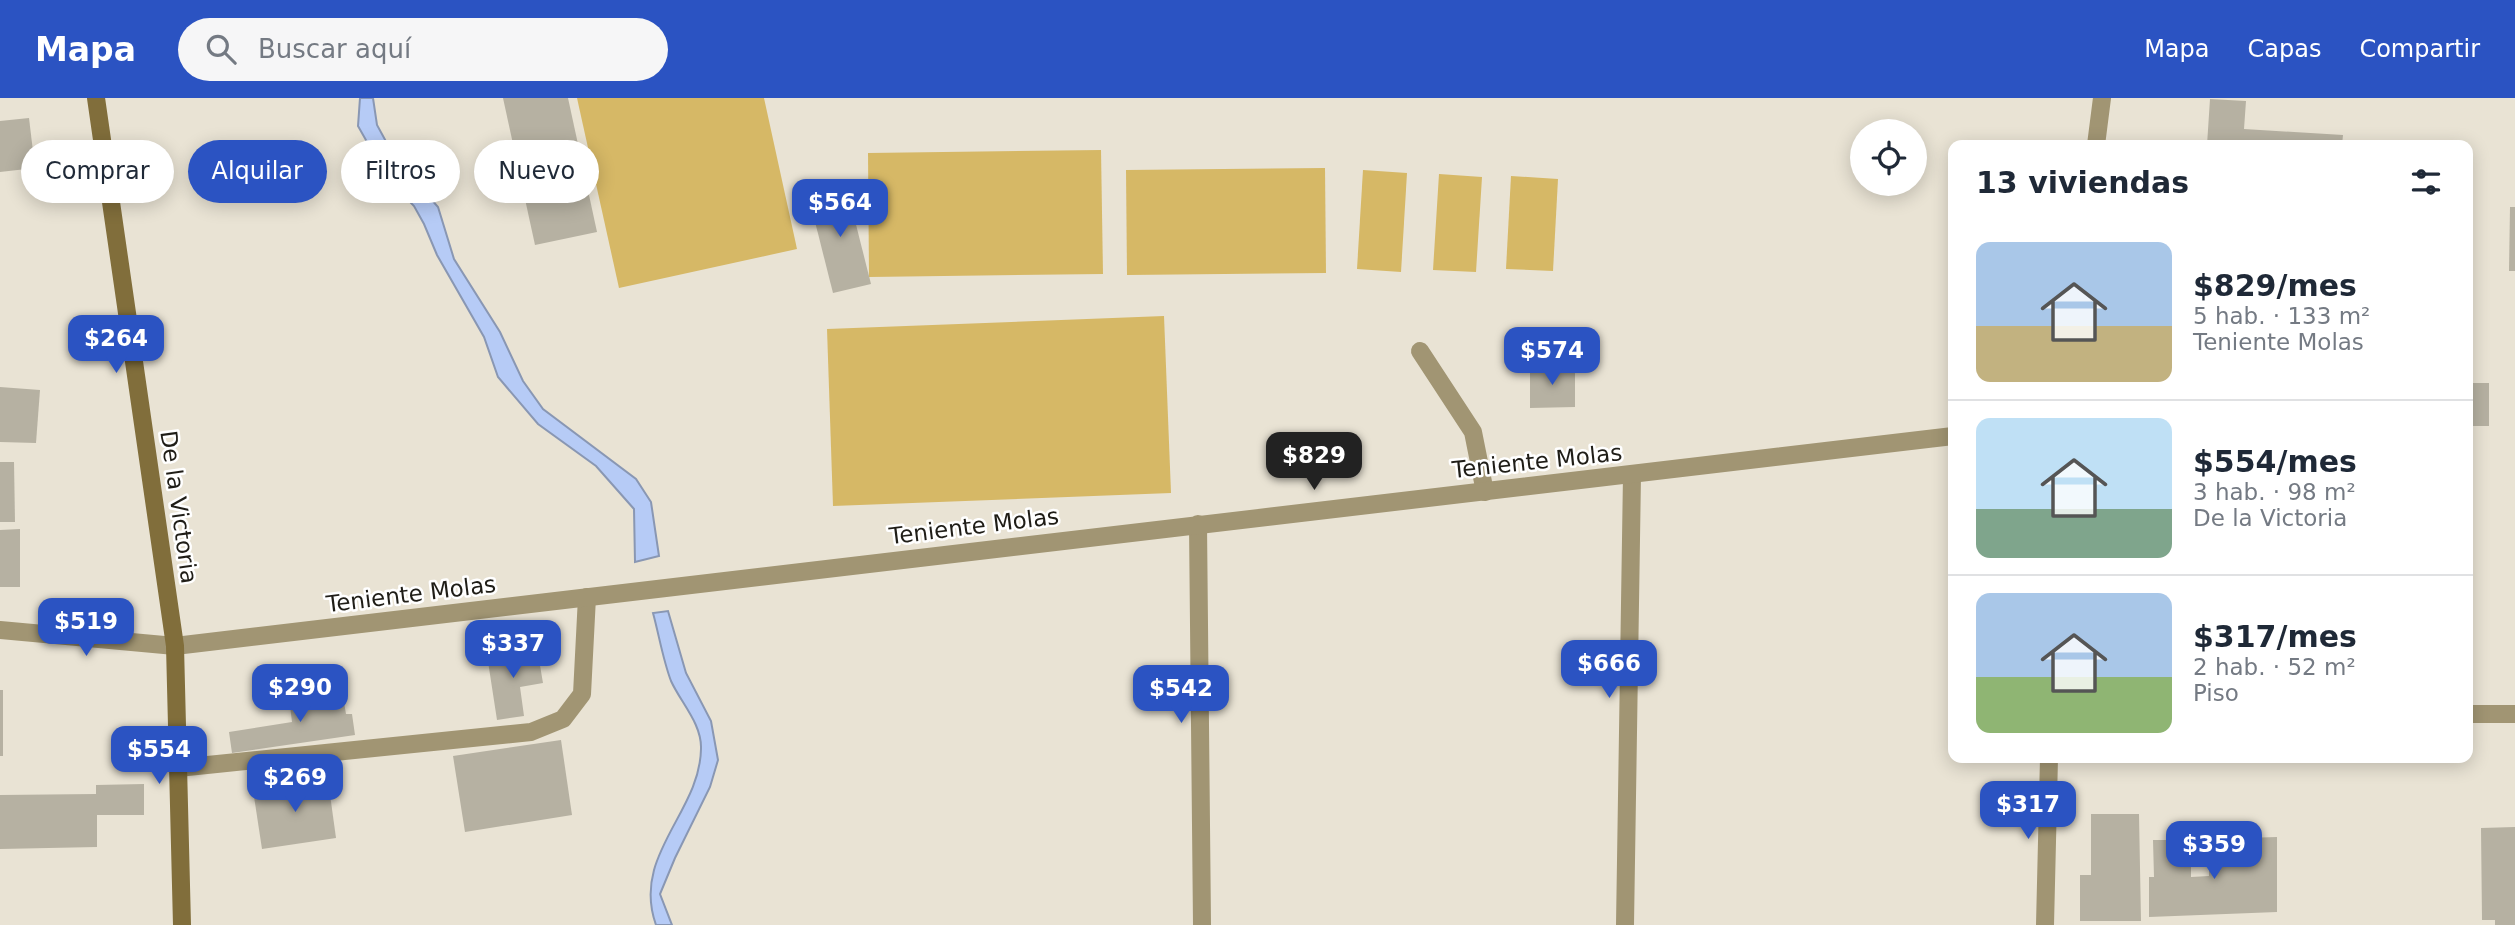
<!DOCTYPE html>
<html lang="es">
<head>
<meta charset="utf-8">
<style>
	:root { --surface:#fff; --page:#f6f6f7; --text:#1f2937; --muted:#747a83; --line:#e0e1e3; --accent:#2b53c2 }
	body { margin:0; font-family:"DejaVu Sans",sans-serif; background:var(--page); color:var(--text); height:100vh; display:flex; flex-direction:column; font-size:26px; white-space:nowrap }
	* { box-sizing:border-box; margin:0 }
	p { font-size:23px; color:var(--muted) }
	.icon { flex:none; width:38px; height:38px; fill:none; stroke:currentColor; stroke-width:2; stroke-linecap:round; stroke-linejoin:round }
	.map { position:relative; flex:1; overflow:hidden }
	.details { position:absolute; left:1948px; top:42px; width:525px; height:623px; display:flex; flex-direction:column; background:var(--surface); border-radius:14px; box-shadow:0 4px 18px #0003 }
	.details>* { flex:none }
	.banner { position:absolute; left:21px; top:42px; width:665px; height:63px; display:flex; gap:14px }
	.controls { position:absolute; left:1850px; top:21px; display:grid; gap:14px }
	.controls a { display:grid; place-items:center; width:77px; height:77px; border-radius:50%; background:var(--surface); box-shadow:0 4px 18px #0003; font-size:35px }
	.price { position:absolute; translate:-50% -60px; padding:0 16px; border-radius:14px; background:var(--accent); color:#fff; font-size:23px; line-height:46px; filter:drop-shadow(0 2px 4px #0008) }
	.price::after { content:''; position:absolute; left:50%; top:42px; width:21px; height:16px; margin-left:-10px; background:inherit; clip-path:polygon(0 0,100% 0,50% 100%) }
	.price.active { background:#222; color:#fff }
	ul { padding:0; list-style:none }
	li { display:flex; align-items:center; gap:21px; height:175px; padding:0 28px }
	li+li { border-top:2px solid var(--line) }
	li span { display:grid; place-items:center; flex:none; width:196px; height:140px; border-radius:14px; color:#555 }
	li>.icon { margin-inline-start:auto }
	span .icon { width:84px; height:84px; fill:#fffc; stroke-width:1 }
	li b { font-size:30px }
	h2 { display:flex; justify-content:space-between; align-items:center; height:84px; padding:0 28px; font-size:30px }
	.chip { padding:0 24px; border-radius:32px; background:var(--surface); box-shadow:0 4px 18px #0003; font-size:24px; line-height:63px }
	.chip.active { background:var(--accent); color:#fff }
	header { display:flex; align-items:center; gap:42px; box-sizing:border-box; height:98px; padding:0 35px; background:var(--accent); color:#fff }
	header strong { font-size:33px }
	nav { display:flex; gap:38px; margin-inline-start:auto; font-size:24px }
	.search { width:490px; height:63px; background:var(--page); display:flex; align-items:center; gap:18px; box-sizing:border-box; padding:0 24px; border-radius:38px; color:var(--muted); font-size:26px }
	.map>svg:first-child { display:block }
</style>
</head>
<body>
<header>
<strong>Mapa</strong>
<div class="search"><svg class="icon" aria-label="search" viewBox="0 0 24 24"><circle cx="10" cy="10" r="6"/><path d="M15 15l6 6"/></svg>Buscar aquí</div>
<nav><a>Mapa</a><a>Capas</a><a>Compartir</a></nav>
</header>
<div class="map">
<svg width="2515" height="827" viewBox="0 0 2515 827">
	<rect width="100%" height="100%" fill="#e9e3d4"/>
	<g fill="#d6b866">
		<path d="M577,0H764L797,151L619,190Z"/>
		<path d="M1101,52L1103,176L869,179L868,55Z"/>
		<path d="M1325,70L1326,175L1127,177L1126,72Z"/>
		<path d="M1363,72L1407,75L1401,174L1357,171Z"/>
		<path d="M1439,76L1482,79L1476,174L1433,172Z"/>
		<path d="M1511,78L1558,81L1553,173L1506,171Z"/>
		<path d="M1164,218L1171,395L833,408L827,231Z"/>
	</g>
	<g fill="#b6cbf6" stroke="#8997b3" stroke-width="2">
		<path d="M360,0H373L377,27L395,60L438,109L454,161L500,234L523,283L543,311L636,381L651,404L659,458L635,464L634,411L596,368L538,326L498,279L484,239L437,157L424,126L414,108L388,81L358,28Z"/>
		<path d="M668,513L686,575L711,623L718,662L710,689L675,760L660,796L672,827H656C631,757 700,715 701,651C702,626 681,605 671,583C663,562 659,537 653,515Z"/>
	</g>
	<g fill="#b6b1a2">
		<path d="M503,0H568L597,134L535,147Z"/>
		<path d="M2210,1L2246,3L2244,31L2343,37L2342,47H2207Z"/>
		<path d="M29,20L35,70L0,74V23Z"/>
		<path d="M846,87L871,186L833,195L808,96Z"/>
		<path d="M2510,109H2515V173H2509Z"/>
		<path d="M1575,267V309L1530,310V268Z"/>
		<rect x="2468" y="285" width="21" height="43"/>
		<path d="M0,289L40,292L36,345L0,344Z"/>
		<path d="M0,364H14L15,424H0Z"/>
		<path d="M20,431V489H0V432Z"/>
		<path d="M537,550L543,585L520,589L524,618L497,622L487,557Z"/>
		<rect x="0" y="592" width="3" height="66"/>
		<path d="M342,592L346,616H352L355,637L232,655L229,634L292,624L289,600Z"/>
		<path d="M561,642L572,717L465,734L453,658Z"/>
		<path d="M328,682L336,740L262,751L253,692Z"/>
		<path d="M144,686V717H97V749L0,751V697L96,696V687Z"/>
		<path d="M2091,716H2139L2141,823H2080V777H2091Z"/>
		<path d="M2515,729V827H2495V822H2482L2481,730Z"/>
		<path d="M2277,739V814L2149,819V779H2154L2153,742H2191V779L2209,778V765L2245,764V740Z"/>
	</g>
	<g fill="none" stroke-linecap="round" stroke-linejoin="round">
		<path stroke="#a19573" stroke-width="18" d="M1420,253L1473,334L1485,394"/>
		<g stroke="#a19573" stroke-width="18">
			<path d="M2096,47L2102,0"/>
			<path d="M1198,426L1202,827"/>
			<path d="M178,670L531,634L563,621L582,596L587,499"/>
			<path d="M1625,827L1632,377"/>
			<path d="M2045,827L2049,660"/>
		</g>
		<g stroke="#a19573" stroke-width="18">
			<path d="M0,532L175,548L1953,338"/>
			<path d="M2468,616H2515"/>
		</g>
		<path stroke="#816e3b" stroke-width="18" d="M96,0L175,548L182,827"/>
	</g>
	<g text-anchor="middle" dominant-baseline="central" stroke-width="5" stroke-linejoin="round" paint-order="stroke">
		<g font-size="23" fill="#1f1d17" stroke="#fff">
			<text transform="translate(1537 363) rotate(-6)">Teniente Molas</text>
			<text transform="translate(179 409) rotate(82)">De la Victoria</text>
			<text transform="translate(974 428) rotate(-7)">Teniente Molas</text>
			<text transform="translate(411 496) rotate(-7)">Teniente Molas</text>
		</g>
	</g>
</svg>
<div class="controls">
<a><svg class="icon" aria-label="locate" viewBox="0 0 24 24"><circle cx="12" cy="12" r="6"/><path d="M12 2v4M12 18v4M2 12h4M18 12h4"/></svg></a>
</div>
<b class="price" style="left:840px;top:141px">$564</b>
<b class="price" style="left:116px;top:277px">$264</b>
<b class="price" style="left:1552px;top:289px">$574</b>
<b class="price active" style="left:1314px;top:394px">$829</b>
<b class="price" style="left:86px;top:560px">$519</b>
<b class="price" style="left:513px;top:582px">$337</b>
<b class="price" style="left:1609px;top:602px">$666</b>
<b class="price" style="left:300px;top:626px">$290</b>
<b class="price" style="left:1181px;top:627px">$542</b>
<b class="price" style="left:159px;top:688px">$554</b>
<b class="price" style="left:295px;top:716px">$269</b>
<b class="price" style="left:2028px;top:743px">$317</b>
<b class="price" style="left:2214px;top:783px">$359</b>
<div class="banner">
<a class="chip">Comprar</a>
<a class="chip active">Alquilar</a>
<a class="chip">Filtros</a>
<a class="chip">Nuevo</a>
</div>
<section class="details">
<h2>13 viviendas<svg class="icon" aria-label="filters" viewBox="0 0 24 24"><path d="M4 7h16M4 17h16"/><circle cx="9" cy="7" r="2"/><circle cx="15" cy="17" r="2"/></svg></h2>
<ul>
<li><span style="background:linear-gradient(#a9c7e8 60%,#c2b280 0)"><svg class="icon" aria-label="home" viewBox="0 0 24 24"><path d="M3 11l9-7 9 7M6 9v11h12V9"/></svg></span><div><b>$829/mes</b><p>5 hab. · 133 m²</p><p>Teniente Molas</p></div></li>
<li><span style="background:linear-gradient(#bfe0f5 65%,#7fa58c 0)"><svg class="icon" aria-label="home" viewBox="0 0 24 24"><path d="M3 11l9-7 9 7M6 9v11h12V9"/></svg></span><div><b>$554/mes</b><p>3 hab. · 98 m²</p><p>De la Victoria</p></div></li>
<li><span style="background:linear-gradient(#a9c7e8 60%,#8fb573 0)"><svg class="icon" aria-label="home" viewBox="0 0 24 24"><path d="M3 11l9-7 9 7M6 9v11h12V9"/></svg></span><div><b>$317/mes</b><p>2 hab. · 52 m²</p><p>Piso</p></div></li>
</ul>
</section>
</div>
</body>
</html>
